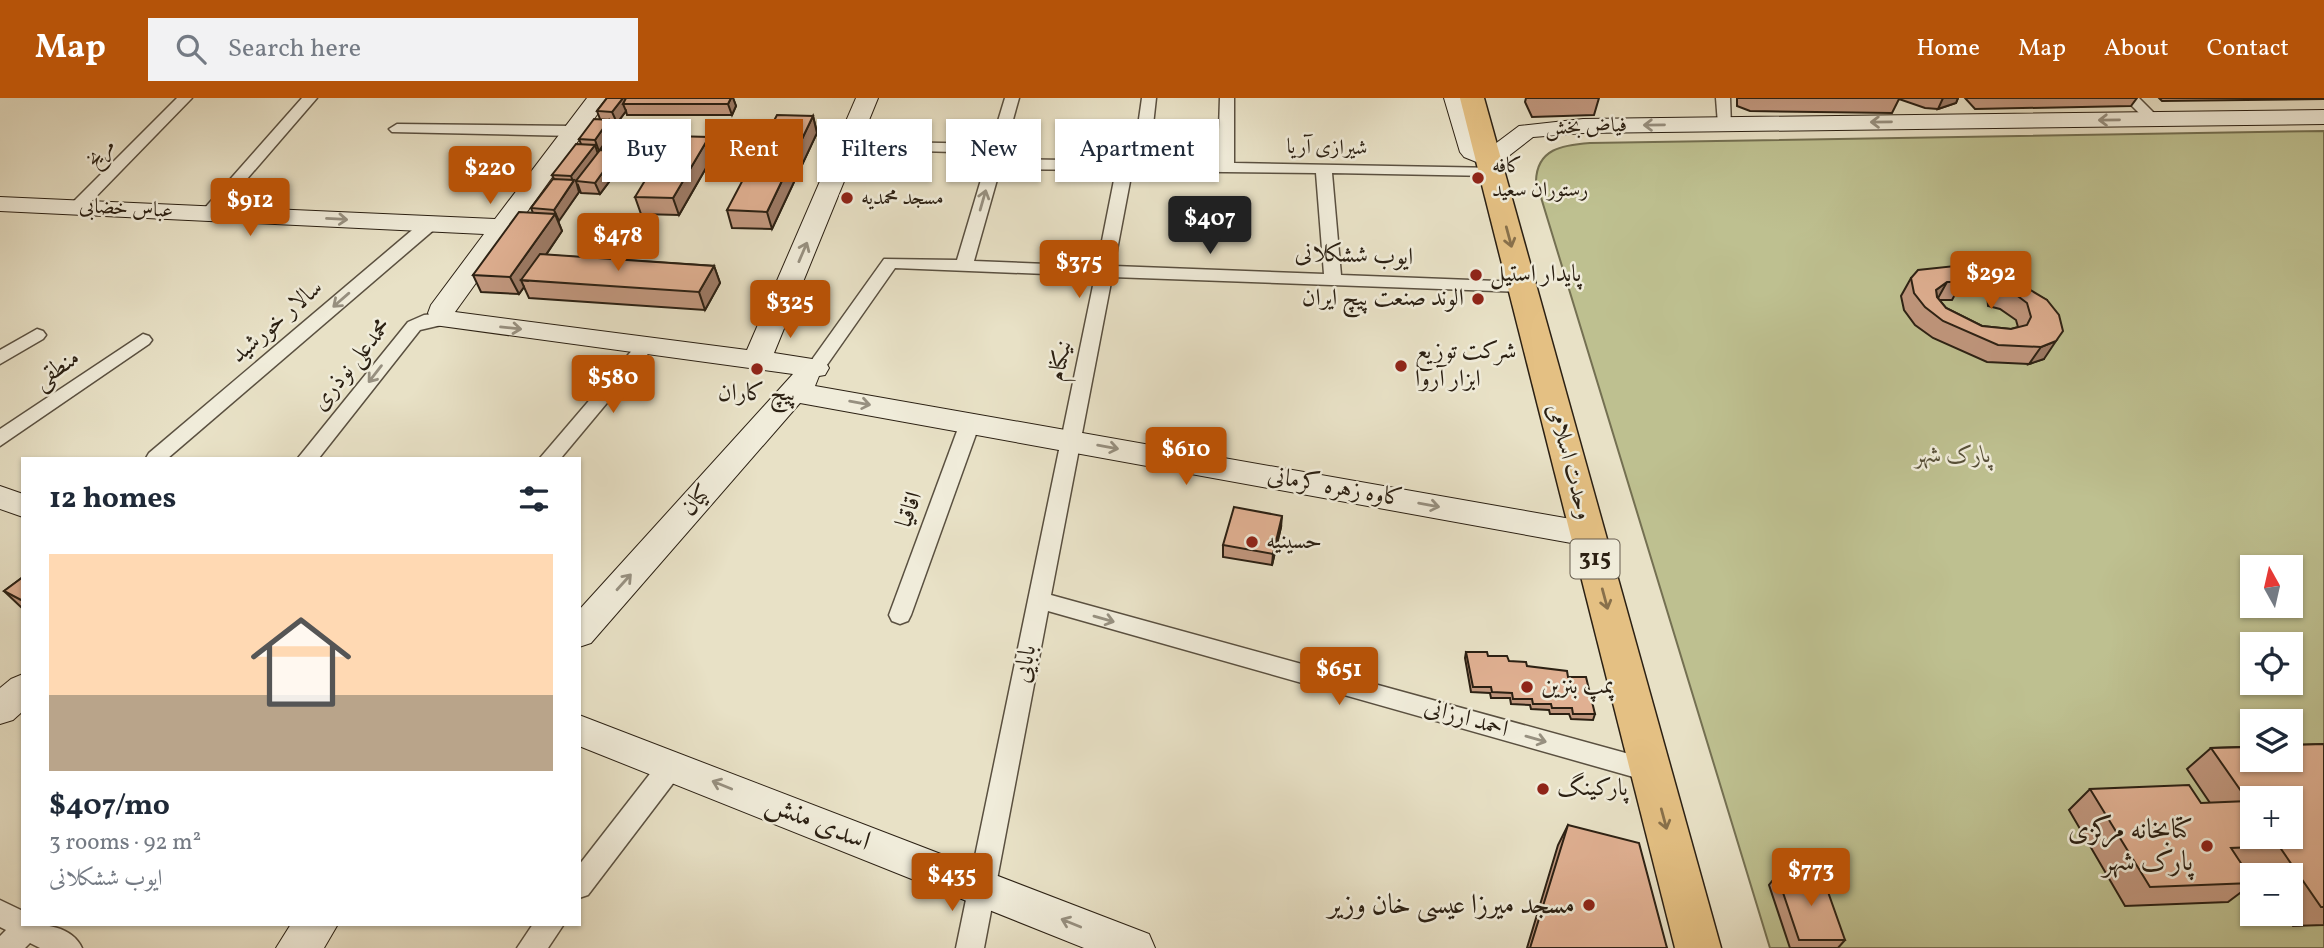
<!DOCTYPE html>
<html lang="en">
<head>
<meta charset="utf-8">
<style>
	:root { --surface:#fff; --page:#f2f2f3; --text:#1f2937; --muted:#747a83; --accent:#b45309 }
	body { margin:0; font-family:Vollkorn,Amiri,serif; background:var(--page); color:var(--text); height:100vh; display:flex; flex-direction:column; font-size:26px; white-space:nowrap }
	* { box-sizing:border-box; margin:0 }
	p { font-size:23px; color:var(--muted) }
	.icon { flex:none; width:38px; height:38px; fill:none; stroke:currentColor; stroke-width:2; stroke-linecap:round; stroke-linejoin:round }
	.map { position:relative; flex:1; overflow:hidden }
	.panel { position:absolute; left:21px; top:359px; width:560px; height:469px; display:flex; flex-direction:column; background:var(--surface); border-radius:0px; box-shadow:0 2px 5px #0004 }
	.panel>* { flex:none }
	.hud { position:absolute; left:602px; top:21px; width:665px; height:63px; display:flex; gap:14px }
	.needle { width:46px; rotate:352deg }
	.fabs { position:absolute; left:2240px; top:457px; display:grid; gap:14px }
	.fabs a { display:grid; place-items:center; width:63px; height:63px; border-radius:0px; background:var(--surface); box-shadow:0 2px 5px #0004; font-size:35px }
	.price { position:absolute; translate:-50% -60px; padding:0 16px; border-radius:7px; background:var(--accent); color:#fff; font-size:23px; line-height:46px; filter:drop-shadow(0 2px 4px #0008) }
	.price::after { content:''; position:absolute; left:50%; top:42px; width:21px; height:16px; margin-left:-10px; background:inherit; clip-path:polygon(0 0,100% 0,50% 100%) }
	.price.active { background:#222; color:#fff }
	ul { padding:0; list-style:none }
	li { display:grid; align-content:center; gap:14px; height:371px; padding:0 28px }
	li span { display:grid; place-items:center; height:217px; border-radius:0px; color:#555 }
	li>.icon { margin-inline-start:auto }
	span .icon { width:126px; height:126px; fill:#fffc; stroke-width:1 }
	li b { font-size:30px }
	h2 { display:flex; justify-content:space-between; align-items:center; height:84px; padding:0 28px; font-size:30px }
	.pill { padding:0 24px; border-radius:0px; background:var(--surface); box-shadow:0 2px 5px #0004; font-size:24px; line-height:63px }
	.pill.active { background:var(--accent); color:#fff }
	header { display:flex; align-items:center; gap:42px; box-sizing:border-box; height:98px; padding:0 35px; background:var(--accent); color:#fff }
	header strong { font-size:33px }
	nav { display:flex; gap:38px; margin-inline-start:auto; font-size:24px }
	.search { width:490px; height:63px; background:var(--page); display:flex; align-items:center; gap:18px; box-sizing:border-box; padding:0 24px; border-radius:0px; color:var(--muted); font-size:26px }
	.map>svg:first-child { display:block }
</style>
</head>
<body>
<header>
<strong>Map</strong>
<div class="search"><svg class="icon" aria-label="search" viewBox="0 0 24 24"><circle cx="10" cy="10" r="6"/><path d="M15 15l6 6"/></svg>Search here</div>
<nav><a>Home</a><a>Map</a><a>About</a><a>Contact</a></nav>
</header>
<div class="map">
<svg width="2324" height="850" viewBox="0 0 2324 850">
	<rect width="100%" height="100%" fill="#e8e1c6"/>
	<filter id="stains"><feTurbulence type="fractalNoise" baseFrequency=".00286" numOctaves="4"/><feColorMatrix values="0 0 0 0 .2 0 0 0 0 .09 0 0 0 0 .02 0 0 0 .5 -.17"/></filter>
	<radialGradient id="worn" r=".72"><stop offset=".6" stop-color="#630" stop-opacity="0"/><stop offset="1" stop-color="#630" stop-opacity=".3"/></radialGradient>
	<path fill="#bec090" stroke="#747052" stroke-width="2" fill-rule="evenodd" d="M2324,33V850H1770L1536,83C1537,51 1562,47 1590,45ZM2252,469H2291V508H2252ZM2252,546H2291V584H2252ZM2252,623H2291V662H2252ZM2252,700H2291V738H2252ZM2252,777H2291V816H2252Z"/>
	<g fill="none" stroke-linecap="round" stroke-linejoin="round">
		<g stroke="#5a5040" stroke-width="3">
			<g id="street">
				<path d="M177,0H192L83,112H71V106Z"/>
				<path d="M302,0H317L215,118H203V112Z"/>
				<path d="M1005,0H1019L1002,61L1133,63L1142,0H1156L1149,63L1218,64L1220,0H1234V65L1498,70L1500,73L1492,78L1332,75L1341,177L1523,184L1532,189L1523,194L1112,179L1051,497L1651,662L1660,665L1663,673L1660,681L1651,684L1048,513L984,850H956L1095,178L895,170L822,274H808L806,270L884,161L957,162L989,55L848,51L840,46L843,43L991,46ZM1000,71L1116,72L1097,168L974,163ZM1132,73L1316,75L1324,176L1114,168Z"/>
				<path d="M1716,0H1730L1731,29H1721L1718,26Z"/>
				<path d="M2124,0H2139L2160,21L2158,24H2148Z"/>
				<path d="M397,26L573,28L581,33L573,38L392,34L389,31Z"/>
				<path d="M430,121L436,122V130L168,360H146L149,355L424,122Z"/>
				<path d="M444,215L453,221L450,225L420,232L319,360H298L408,224L424,217Z"/>
				<path d="M37,231L43,233L46,237L43,241L0,266V252Z"/>
				<path d="M143,236L149,238L152,242L149,246L0,348V331Z"/>
				<path d="M646,241L652,243L655,247L652,251L561,360H540L640,243Z"/>
				<path d="M970,318L980,325L911,517L908,523L900,526L892,523L889,517L960,325Z"/>
				<path d="M672,656L681,659L684,667L681,675L588,797L579,800V767L663,659Z"/>
				<path d="M0,802L23,813V826C44,826 72,828 82,850H40L30,845L25,850H0V838L6,832L0,829Z"/>
				<path d="M533,826H564L548,850H517Z"/>
			</g>
		</g>
		<g stroke="#2b2013" stroke-width="2">
			<g id="secondary">
				<path d="M587,0H609L455,214L747,252L856,0H878L774,255L825,263L829,270L825,277L819,278L815,288L1588,424L1599,428L1604,436L1599,444L1588,448L800,305L591,545L579,549V512L793,276L434,227L428,215L431,207L484,136L0,113V99L495,121Z"/>
				<path d="M1444,0H1466L1482,50L1487,52L1519,28L1583,21L2324,12V26L1583,35L1533,39L1497,67L1489,69L1464,59L1460,54Z"/>
				<path d="M0,388L23,396V419L0,411Z"/>
				<path d="M23,576V613L13,622L0,626V590L11,581Z"/>
				<path d="M579,617L1149,836L1155,850H1084L579,648Z"/>
				<path d="M291,826H338L324,850H276Z"/>
			</g>
		</g>
		<g stroke="#2b2013" stroke-width="3">
			<path id="primary" d="M1460,0H1484L1721,850H1675Z"/>
		</g>
		<use href="#street" fill="#f0ecda" fill-rule="evenodd"/>
		<use href="#secondary" fill="#f0ecda" fill-rule="evenodd"/>
		<use href="#primary" fill="#e4c083" fill-rule="evenodd"/>
	</g>
	<g fill="#c1977e" stroke="#2b2013" stroke-width="2">
		<path d="M607,0H733L736,8L732,17H627L626,13L617,25H610L613,33L600,52L618,53L623,65L600,96L581,95L578,87L576,88L579,94L558,123L562,133L546,157L714,168L720,185L705,212L529,200L524,189L519,196L481,194L473,177L533,115L531,110L554,81L552,77L581,46L579,41L600,21L597,13Z"/>
		<path d="M1526,0H1599L1594,17L1532,19L1525,4Z"/>
		<path d="M1737,0H1958L1956,5L1938,11L1925,10L1899,1L1892,15L1750,13L1737,8Z"/>
		<path d="M1965,0H2137L2131,8L1975,11Z"/>
		<path d="M2159,0H2324V1L2162,3Z"/>
		<path d="M813,18L817,35L772,131L732,130L727,112Z"/>
		<path d="M714,56L679,117L641,116L635,99Z"/>
		<path d="M1998,177L2047,202L2044,261L2029,266L1987,264L1933,240L1915,227L1904,212L1901,198L1911,180L1962,184L1952,202H1939L1946,210L1982,228L2011,231L2018,229L2016,222L2000,211L1988,208L1987,195Z"/>
		<path d="M1281,429L1272,467L1223,459V447Z"/>
		<path d="M23,479V511L4,493Z"/>
		<path d="M1466,554L1488,558L1568,579L1595,616L1593,622L1571,621L1569,616H1550L1549,612L1531,611L1530,607L1511,606L1510,600H1491L1490,595L1471,594L1465,560Z"/>
		<path d="M2324,646V827L2293,828L2284,816H2291V777H2258L2252,767L2243,768L2252,782V786L2228,804L2125,808L2069,712L2090,691L2201,705H2210L2187,671L2211,650Z"/>
		<path d="M1568,727L1667,850H1527L1558,747Z"/>
		<path d="M1777,777L1845,842L1838,850H1790L1769,787Z"/>
	</g>
	<g fill="#9d7b66" stroke="#2b2013" stroke-width="2">
		<path d="M623,0H628L623,6L626,13L617,25L612,14Z"/>
		<path d="M731,0H733L736,8L732,17L728,6Z"/>
		<path d="M1943,0H1958L1956,5L1938,11Z"/>
		<path d="M813,18L817,35L772,131L767,114Z"/>
		<path d="M609,22L613,33L599,53L595,42Z"/>
		<path d="M709,39L714,56L679,117L673,100Z"/>
		<path d="M595,47L599,59L576,83L579,94L559,123L554,112L573,84L571,78Z"/>
		<path d="M618,53L623,65L600,96L595,85Z"/>
		<path d="M555,116L562,133L528,183L521,182L524,189L519,196L510,179Z"/>
		<path d="M714,168L720,185L705,212L699,194Z"/>
		<path d="M1947,184L1937,202L1936,192Z"/>
		<path d="M2056,243L2044,261L2029,266L2041,249Z"/>
		<path d="M1282,418L1281,429L1272,467L1273,456Z"/>
	</g>
	<g fill="#e0b092" stroke="#2b2013" stroke-width="2" fill-rule="evenodd">
		<path d="M607,0H623L612,14L597,13Z"/>
		<path d="M626,0H731L728,6H623Z"/>
		<path d="M777,17L813,18L767,114L727,112Z"/>
		<path d="M594,21L609,22L595,42L579,41Z"/>
		<path d="M672,38L709,39L673,100L635,99Z"/>
		<path d="M576,46L595,47L571,78L552,77Z"/>
		<path d="M600,52L618,53L595,85L576,83Z"/>
		<path d="M553,81L574,82L554,112L531,110Z"/>
		<path d="M519,114L555,116L510,179L473,177Z"/>
		<path d="M540,156L714,168L699,194L521,182Z"/>
		<path d="M1955,168L1962,184H1947L1936,192L1937,199L1946,210L1982,228L2011,231L2027,227L2031,219L2027,205L2011,193L1999,190L1998,177L2022,187L2047,202L2059,217L2063,233L2056,243L2041,249L1998,247L1943,223L1925,209L1914,195L1911,180L1918,172Z"/>
		<path d="M1234,409L1282,418L1273,456L1223,447Z"/>
		<path d="M23,479V503L4,493Z"/>
		<path d="M1466,554H1487L1488,558H1507L1509,563L1526,564L1527,568L1567,573L1568,579H1586L1595,616H1573L1572,610H1552L1551,606H1533L1532,601H1513L1512,595L1492,594L1491,589H1473Z"/>
		<path d="M2324,646V809H2321L2279,748L2231,750L2252,782V785L2150,789L2090,691L2189,687L2201,705L2248,703L2211,650L2252,649V662H2291V647ZM2252,700H2291V738H2252Z"/>
		<path d="M1568,727L1639,745L1667,850H1530Z"/>
		<path d="M1777,777H1822L1845,842H1799Z"/>
	</g>
	<defs><path id="oneway-shaft" d="M-6 0H5M1.5-3L5.5 0L1.5 3" fill="none" stroke-width="1.6" stroke-linecap="round" stroke-linejoin="round" transform="scale(1.75)"/></defs>
	<g stroke="#979080">
		<use href="#oneway-shaft" transform="translate(2109 22) rotate(179)"/>
		<use href="#oneway-shaft" transform="translate(1881 24) rotate(179)"/>
		<use href="#oneway-shaft" transform="translate(1654 27) rotate(179)"/>
		<use href="#oneway-shaft" transform="translate(983 102) rotate(-74)"/>
		<use href="#oneway-shaft" transform="translate(337 121) rotate(3)"/>
		<use href="#oneway-shaft" transform="translate(803 154) rotate(-67)"/>
		<use href="#oneway-shaft" transform="translate(341 202) rotate(139)"/>
		<use href="#oneway-shaft" transform="translate(511 230) rotate(6)"/>
		<use href="#oneway-shaft" transform="translate(375 276) rotate(128)"/>
		<use href="#oneway-shaft" transform="translate(860 305) rotate(10)"/>
		<use href="#oneway-shaft" transform="translate(1108 349) rotate(10)"/>
		<use href="#oneway-shaft" transform="translate(1429 407) rotate(10)"/>
		<use href="#oneway-shaft" transform="translate(624 484) rotate(-48)"/>
		<use href="#oneway-shaft" transform="translate(1104 521) rotate(16)"/>
		<use href="#oneway-shaft" transform="translate(1536 641) rotate(16)"/>
		<use href="#oneway-shaft" transform="translate(722 687) rotate(-158)"/>
		<use href="#oneway-shaft" transform="translate(1071 825) rotate(-158)"/>
	</g>
	<g stroke="#88704b">
		<use href="#oneway-shaft" transform="translate(1509 139) rotate(75)"/>
		<use href="#oneway-shaft" transform="translate(1605 501) rotate(75)"/>
		<use href="#oneway-shaft" transform="translate(1664 721) rotate(75)"/>
	</g>
	<g fill="#8f2418" stroke="#f0ecda" stroke-width="2.5">
		<circle cx="1478" cy="80" r="7"/>
		<circle cx="847" cy="100" r="7"/>
		<circle cx="1476" cy="177" r="7"/>
		<circle cx="1478" cy="201" r="7"/>
		<circle cx="1401" cy="268" r="7"/>
		<circle cx="757" cy="271" r="7"/>
		<circle cx="1252" cy="444" r="7"/>
		<circle cx="1527" cy="589" r="7"/>
		<circle cx="1543" cy="691" r="7"/>
		<circle cx="2207" cy="748" r="7"/>
		<circle cx="1589" cy="807" r="7"/>
	</g>
	<g text-anchor="middle" dominant-baseline="central" stroke-width="5" stroke-linejoin="round" paint-order="stroke">
		<g font-size="21" fill="#2b2013" stroke="#f0ecda">
			<text transform="translate(1586 29) rotate(-2)">فیاض بخش</text>
			<text transform="translate(1327 50) rotate(1)">شیرازی آریا</text>
			<text transform="translate(101 55) rotate(-45)">مریخ</text>
			<text transform="translate(126 111) rotate(3)">عباس خضابی</text>
		</g>
		<g font-size="21" fill="#2b2013" stroke="#f0ecda" text-anchor="start">
			<text x="1492" y="68">کافه<tspan x="1492" dy="24">رستوران سعید</tspan></text>
			<text x="861" y="100">مسجد محمدیه</text>
		</g>
		<rect fill="#f0ecda" stroke="#665d4f" stroke-width="2" x="1570.5" y="441.5" width="49" height="39" rx="5"/>
		<g font-size="23" font-weight="bold" fill="#2b2013">
			<text x="1595" y="461">315</text>
		</g>
		<g font-size="24" fill="#2b2013" stroke="#f0ecda">
			<text transform="translate(1354 158) rotate(2)">ایوب ششکلانی</text>
			<text transform="translate(277 224) rotate(-41)">سالار خورشید</text>
			<text transform="translate(1061 263) rotate(-79)">نیکنام</text>
			<text transform="translate(352 267) rotate(-51)">محمدعلی نوذری</text>
			<text transform="translate(57 272) rotate(-35)">منطقی</text>
			<text transform="translate(1569 364) rotate(75)">وحدت اسلامی</text>
			<text transform="translate(1335 390) rotate(10)">کاوه زهره کرمانی</text>
			<text transform="translate(697 403) rotate(-49)">کیان</text>
			<text transform="translate(910 412) rotate(-70)">اقاقیا</text>
			<text transform="translate(1026 566) rotate(-79)">بابایی</text>
			<text transform="translate(1466 621) rotate(16)">احمد ارزانی</text>
		</g>
		<g font-size="24" fill="#2b2013" stroke="#f0ecda" text-anchor="start">
			<text x="1490" y="177">پایدار استیل</text>
			<text x="1464" y="201" text-anchor="end">الوند صنعت پیچ ایران</text>
			<text x="1415" y="254">شرکت توزیع<tspan x="1415" dy="28">ابزار آروا</tspan></text>
			<text x="757" y="296" text-anchor="middle">پیچ کاران</text>
			<text x="1266" y="444">حسینیه</text>
			<text x="1541" y="589">پمپ بنزین</text>
			<text x="1557" y="691">پارکینگ</text>
		</g>
		<g font-size="24" font-style="italic" fill="#575038" stroke="#f0ecda">
			<text x="1953" y="358">پارک شهر</text>
		</g>
		<g font-size="28" fill="#2b2013" stroke="#f0ecda">
			<text transform="translate(818 725) rotate(22)">اسدی منش</text>
		</g>
		<g font-size="28" fill="#2b2013" stroke="#f0ecda" text-anchor="end">
			<text x="2193" y="732">کتابخانه مرکزی<tspan x="2193" dy="32">پارک‌ شهر</tspan></text>
			<text x="1575" y="807">مسجد میرزا عیسی خان وزیر</text>
		</g>
	</g>
	<rect width="100%" height="100%" filter="url(#stains)"/>
	<rect width="100%" height="100%" fill="url(#worn)"/>
</svg>
<div class="fabs">
<a><svg class="needle" viewBox="-14 -14 28 28"><path d="M0-13l5 13h-10z" fill="#e53935"/><path d="M0 13l5-13h-10z" fill="#747a83"/></svg></a>
<a><svg class="icon" aria-label="locate" viewBox="0 0 24 24"><circle cx="12" cy="12" r="6"/><path d="M12 2v4M12 18v4M2 12h4M18 12h4"/></svg></a>
<a><svg class="icon" aria-label="layers" viewBox="0 0 24 24"><path d="M12 4l9 5-9 5-9-5zM3 14l9 5 9-5"/></svg></a>
<a>+</a>
<a>−</a>
</div>
<b class="price" style="left:490px;top:108px">$220</b>
<b class="price" style="left:250px;top:140px">$912</b>
<b class="price active" style="left:1210px;top:158px">$407</b>
<b class="price" style="left:618px;top:175px">$478</b>
<b class="price" style="left:1079px;top:202px">$375</b>
<b class="price" style="left:1991px;top:213px">$292</b>
<b class="price" style="left:790px;top:242px">$325</b>
<b class="price" style="left:613px;top:317px">$580</b>
<b class="price" style="left:1186px;top:389px">$610</b>
<b class="price" style="left:1339px;top:609px">$651</b>
<b class="price" style="left:1811px;top:810px">$773</b>
<b class="price" style="left:952px;top:815px">$435</b>
<div class="hud">
<a class="pill">Buy</a>
<a class="pill active">Rent</a>
<a class="pill">Filters</a>
<a class="pill">New</a>
<a class="pill">Apartment</a>
</div>
<section class="panel">
<h2>12 homes<svg class="icon" aria-label="filters" viewBox="0 0 24 24"><path d="M4 7h16M4 17h16"/><circle cx="9" cy="7" r="2"/><circle cx="15" cy="17" r="2"/></svg></h2>
<ul>
<li><span style="background:linear-gradient(#ffd9b3 65%,#b9a48a 0)"><svg class="icon" aria-label="home" viewBox="0 0 24 24"><path d="M3 11l9-7 9 7M6 9v11h12V9"/></svg></span><div><b>$407/mo</b><p>3 rooms · 92 m²</p><p>ایوب ششکلانی</p></div></li>
</ul>
</section>
</div>
</body>
</html>
